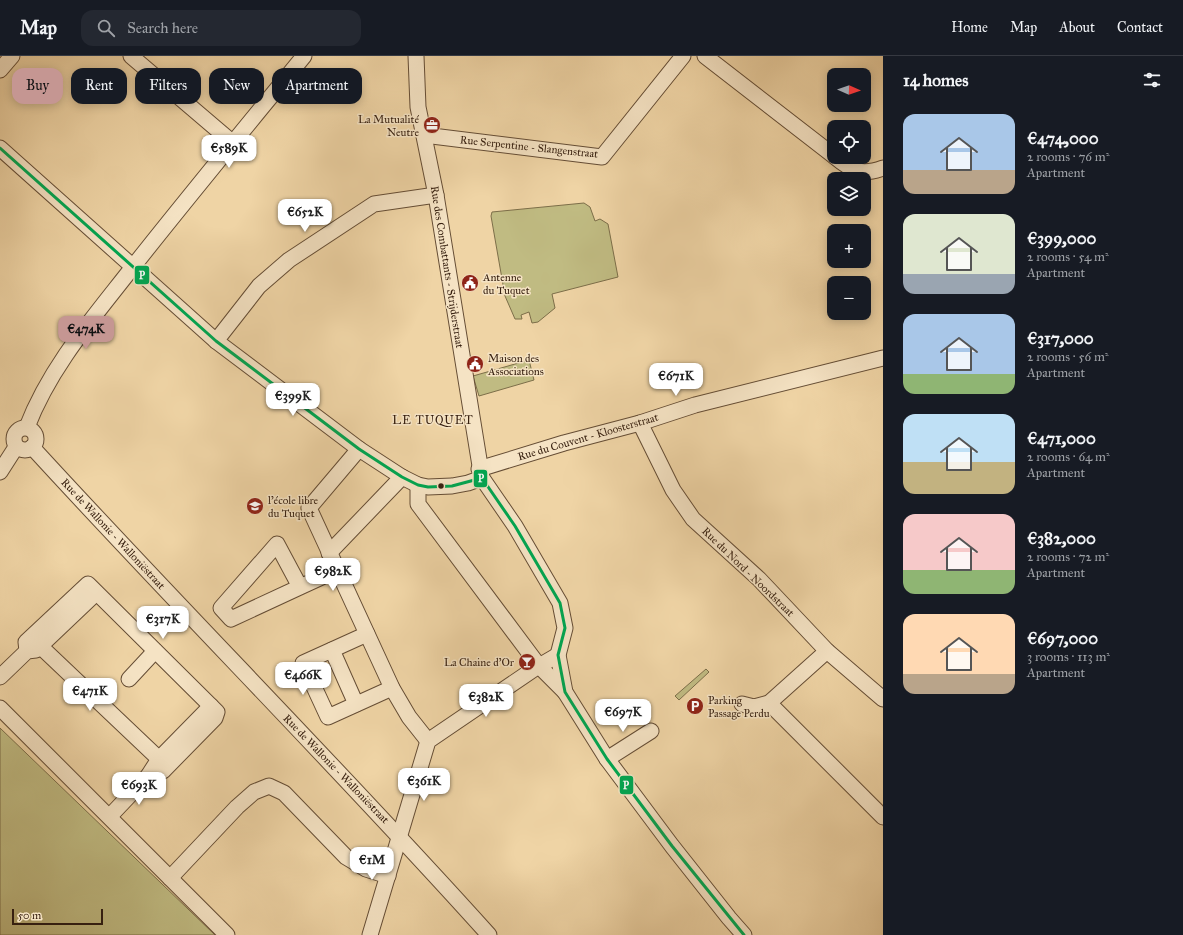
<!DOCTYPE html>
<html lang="en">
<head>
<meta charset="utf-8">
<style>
	:root { --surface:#171b24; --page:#242831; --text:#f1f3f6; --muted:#9ea1a6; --line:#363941; --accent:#c59692 }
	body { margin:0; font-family:"IM FELL Great Primer",serif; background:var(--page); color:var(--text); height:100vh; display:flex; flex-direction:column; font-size:15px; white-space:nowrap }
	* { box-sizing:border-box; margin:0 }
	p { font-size:13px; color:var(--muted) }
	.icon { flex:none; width:22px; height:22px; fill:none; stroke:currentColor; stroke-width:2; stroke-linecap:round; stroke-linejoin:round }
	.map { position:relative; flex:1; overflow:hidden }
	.sheet { display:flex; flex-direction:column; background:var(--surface); width:300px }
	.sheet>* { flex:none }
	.hud { position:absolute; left:12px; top:12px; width:380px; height:36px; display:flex; gap:8px }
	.needle { width:26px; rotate:92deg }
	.tools { position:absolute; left:827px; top:12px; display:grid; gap:8px }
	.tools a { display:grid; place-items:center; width:44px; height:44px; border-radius:8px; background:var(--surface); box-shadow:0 2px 10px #0003; font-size:20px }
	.scale { position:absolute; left:12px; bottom:10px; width:91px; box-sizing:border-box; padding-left:4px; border:2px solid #372010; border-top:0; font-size:11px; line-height:14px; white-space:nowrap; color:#372010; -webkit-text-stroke:3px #f5e3c4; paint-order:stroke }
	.price { position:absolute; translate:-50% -34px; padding:0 9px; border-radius:8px; background:#fff; color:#222; font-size:13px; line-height:26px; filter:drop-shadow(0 1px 2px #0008) }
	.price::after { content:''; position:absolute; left:50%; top:24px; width:12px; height:9px; margin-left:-6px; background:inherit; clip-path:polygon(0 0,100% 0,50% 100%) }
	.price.on { background:var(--accent); color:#111 }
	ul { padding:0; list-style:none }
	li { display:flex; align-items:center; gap:12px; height:100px; padding:0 20px }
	li span { display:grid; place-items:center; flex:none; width:112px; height:80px; border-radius:12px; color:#555 }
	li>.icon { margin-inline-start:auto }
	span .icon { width:48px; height:48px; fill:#fffc; stroke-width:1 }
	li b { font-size:17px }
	h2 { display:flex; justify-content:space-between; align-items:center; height:48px; padding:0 20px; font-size:17px }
	.chip { padding:0 14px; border-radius:12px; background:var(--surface); box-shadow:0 2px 10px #0003; font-size:14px; line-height:36px }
	.chip.on { background:var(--accent); color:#111 }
	header { display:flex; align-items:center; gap:24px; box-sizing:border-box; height:56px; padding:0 20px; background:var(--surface); border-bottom:1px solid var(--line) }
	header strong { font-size:19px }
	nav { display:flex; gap:22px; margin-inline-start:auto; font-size:14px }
	.search { width:280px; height:36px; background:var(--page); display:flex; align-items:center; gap:10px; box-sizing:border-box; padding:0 14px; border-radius:12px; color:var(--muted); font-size:15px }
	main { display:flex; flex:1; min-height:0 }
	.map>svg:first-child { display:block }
</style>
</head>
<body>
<header>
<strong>Map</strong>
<div class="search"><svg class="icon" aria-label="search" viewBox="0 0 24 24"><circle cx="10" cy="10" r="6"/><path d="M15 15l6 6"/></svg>Search here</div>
<nav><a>Home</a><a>Map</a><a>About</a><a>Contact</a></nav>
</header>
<main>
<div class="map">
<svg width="883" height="879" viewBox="0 0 883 879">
	<rect width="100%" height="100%" fill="#efd4a5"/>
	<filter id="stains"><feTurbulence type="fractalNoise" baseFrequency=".005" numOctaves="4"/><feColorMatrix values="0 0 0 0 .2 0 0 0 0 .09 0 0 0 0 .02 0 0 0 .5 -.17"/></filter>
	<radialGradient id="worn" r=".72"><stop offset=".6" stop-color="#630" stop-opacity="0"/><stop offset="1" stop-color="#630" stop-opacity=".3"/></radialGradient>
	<g fill="#c0bb82" stroke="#7c6e49">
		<path d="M584,147L590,151L595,165L600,163L608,168L618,221L552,238L555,252L538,266L532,267L529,256L521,259L522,263H515L505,240L491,160L492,156Z"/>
		<path d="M529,304L534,324L479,340L473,320Z"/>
		<path d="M706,613L709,616L679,644L675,640Z"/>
		<path d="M0,672L215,879H0Z"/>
	</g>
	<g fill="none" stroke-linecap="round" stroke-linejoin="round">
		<g stroke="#654d35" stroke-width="17">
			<g id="minor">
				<path d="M131,0L233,87"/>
				<path d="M416,0L418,51L436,139L482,422L515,470L560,547L565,572L558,599L565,636L607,703L672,790L729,862L744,879"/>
				<path d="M705,0L834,100"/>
				<path d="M0,14L12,0"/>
				<path d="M424,79L602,101L683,0"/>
				<path d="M0,92L216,285L359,393L402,421L418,429L428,431L452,430L468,427L482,422"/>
				<path d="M835,101C852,115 861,120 883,112"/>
				<path d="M216,285L259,230L289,204L374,148L436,139"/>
				<path d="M640,367L673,434L693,463L759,523L827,595L883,643"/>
				<path d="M27,371C50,311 93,262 132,212C188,141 246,71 304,0"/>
				<circle cx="25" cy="383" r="11"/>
				<path d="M32,391C183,556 340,713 489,879"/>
				<path d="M359,393L309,452L392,632L409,661L428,685"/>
				<path d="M479,413L564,387L640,367L695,349L883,302"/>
				<path d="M0,416L16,391"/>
				<path d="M418,429V448L539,610L565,636"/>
				<path d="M329,497L402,421"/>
				<path d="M300,531L231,563L221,552L277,488L300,531L337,514"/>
				<path d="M367,578L303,607L328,661L392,632"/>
				<path d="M40,590L159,703"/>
				<path d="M332,594L356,648"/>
				<path d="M27,595L26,586L88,528L217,656L215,662L163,715L148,720"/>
				<path d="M0,621L27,595L36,594L96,537"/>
				<path d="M129,623L155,595"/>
				<path d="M769,647L883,761"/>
				<path d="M742,648L754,651L769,647L827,595"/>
				<path d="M0,652L227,879"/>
				<path d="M607,703L651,675"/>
				<path d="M110,760L148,720L159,703L211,650"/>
				<path d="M170,822L237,751L254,736L269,730L284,737L346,801L366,813L388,820"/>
				<path d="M370,879L428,685L534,613L558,599"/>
			</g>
		</g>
		<use href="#minor" stroke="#f5e3c4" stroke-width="15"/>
		<g stroke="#f5e3c4" stroke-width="6">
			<path id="bus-1" d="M0,92L216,285L359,393L402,421L418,429L428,431L452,430L482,422L515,470L560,547L565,572L558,599L565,636L607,703L672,790L744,879"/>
		</g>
		<use href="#bus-1" stroke="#00a651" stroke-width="3"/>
	</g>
	<defs>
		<g id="office-disc" transform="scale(0.9)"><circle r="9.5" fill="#8f2418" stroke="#f5e3c4"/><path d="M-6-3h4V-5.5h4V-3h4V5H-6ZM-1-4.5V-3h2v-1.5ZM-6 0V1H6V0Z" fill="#fff"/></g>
		<g id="civic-disc" transform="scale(0.9)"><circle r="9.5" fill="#8f2418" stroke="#f5e3c4"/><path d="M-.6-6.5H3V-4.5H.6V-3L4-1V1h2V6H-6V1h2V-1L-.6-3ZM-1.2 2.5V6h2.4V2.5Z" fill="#fff"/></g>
		<g id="school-disc" transform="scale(0.9)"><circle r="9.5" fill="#8f2418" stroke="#f5e3c4"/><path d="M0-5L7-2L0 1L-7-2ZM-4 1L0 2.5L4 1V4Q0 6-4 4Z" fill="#fff"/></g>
		<g id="bar-disc" transform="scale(0.9)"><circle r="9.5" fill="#8f2418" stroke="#f5e3c4"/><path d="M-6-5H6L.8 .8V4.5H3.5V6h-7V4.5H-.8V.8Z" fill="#fff"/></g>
		<g id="parking-disc" transform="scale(0.9)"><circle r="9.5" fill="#8f2418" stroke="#f5e3c4"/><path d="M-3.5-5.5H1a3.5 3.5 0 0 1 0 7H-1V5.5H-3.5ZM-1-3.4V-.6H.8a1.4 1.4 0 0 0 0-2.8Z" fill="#fff"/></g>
	</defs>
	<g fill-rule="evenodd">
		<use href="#office-disc" x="432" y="69"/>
		<use href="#civic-disc" x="470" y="227"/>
		<use href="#civic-disc" x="475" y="308"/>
		<use href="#school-disc" x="255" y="450"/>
		<use href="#bar-disc" x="527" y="606"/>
		<use href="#parking-disc" x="695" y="650"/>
	</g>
	<circle fill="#372010" stroke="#f5e3c4" stroke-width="1.5" cx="441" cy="430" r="3.5"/>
	<g text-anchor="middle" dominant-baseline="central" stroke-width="3" stroke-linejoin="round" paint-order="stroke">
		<g font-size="11" fill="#372010" stroke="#f5e3c4" text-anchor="start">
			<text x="419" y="63" text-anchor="end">La Mutualité<tspan x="419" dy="13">Neutre</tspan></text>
			<text x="483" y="221">Antenne<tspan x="483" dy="13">du Tuquet</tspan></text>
			<text x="488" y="302">Maison des<tspan x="488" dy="13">Associations</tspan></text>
			<text x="268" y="444">l’école libre<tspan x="268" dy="13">du Tuquet</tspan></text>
			<text x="514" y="606" text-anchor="end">La Chaine d'Or</text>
			<text x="708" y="644">Parking<tspan x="708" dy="13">Passage Perdu</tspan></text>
		</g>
		<g font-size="11" fill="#372010" stroke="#f5e3c4">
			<text transform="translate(529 91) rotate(6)">Rue Serpentine - Slangenstraat</text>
			<text transform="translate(447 211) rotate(81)">Rue des Combattants - Strijderstraat</text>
			<text transform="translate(588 381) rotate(-16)">Rue du Couvent - Kloosterstraat</text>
			<text transform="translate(113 478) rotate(47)">Rue de Wallonie - Walloniëstraat</text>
			<text transform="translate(748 516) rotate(44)">Rue du Nord - Noordstraat</text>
			<text transform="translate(336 713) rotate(46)">Rue de Wallonie - Walloniëstraat</text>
		</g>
		<g font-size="12" letter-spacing="1" fill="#372010" stroke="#f5e3c4">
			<text x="433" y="364">LE TUQUET</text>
		</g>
	</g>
	<g stroke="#f5e3c4" stroke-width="1.5">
		<rect x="134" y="209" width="16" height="20" rx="4" fill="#00a651"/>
		<rect x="473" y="413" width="15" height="19" rx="4" fill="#00a651"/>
		<rect x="619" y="719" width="15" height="20" rx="4" fill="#00a651"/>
	</g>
	<g font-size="11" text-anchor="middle" font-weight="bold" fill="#fff">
		<text x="142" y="223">P</text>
		<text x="481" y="426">P</text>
		<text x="626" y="733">P</text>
	</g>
	<rect width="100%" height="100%" filter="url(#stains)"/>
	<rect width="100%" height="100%" fill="url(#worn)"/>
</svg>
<div class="tools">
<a><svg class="needle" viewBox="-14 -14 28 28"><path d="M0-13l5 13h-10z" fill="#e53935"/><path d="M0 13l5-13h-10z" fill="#9ea1a6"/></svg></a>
<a><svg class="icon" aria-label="locate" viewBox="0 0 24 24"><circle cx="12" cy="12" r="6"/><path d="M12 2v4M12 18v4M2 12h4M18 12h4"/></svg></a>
<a><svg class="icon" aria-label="layers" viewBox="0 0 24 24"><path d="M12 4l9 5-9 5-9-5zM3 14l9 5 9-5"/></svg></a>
<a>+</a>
<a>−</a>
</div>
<div class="scale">50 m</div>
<b class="price" style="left:229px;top:113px">€589K</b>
<b class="price" style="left:305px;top:177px">€652K</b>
<b class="price on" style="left:86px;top:294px">€474K</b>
<b class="price" style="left:676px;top:341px">€671K</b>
<b class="price" style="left:293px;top:361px">€399K</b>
<b class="price" style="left:333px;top:536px">€982K</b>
<b class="price" style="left:163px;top:584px">€317K</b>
<b class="price" style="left:303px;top:640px">€466K</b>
<b class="price" style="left:90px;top:656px">€471K</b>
<b class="price" style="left:486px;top:662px">€382K</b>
<b class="price" style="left:623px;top:677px">€697K</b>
<b class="price" style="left:424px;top:746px">€361K</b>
<b class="price" style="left:139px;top:750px">€693K</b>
<b class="price" style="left:372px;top:825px">€1M</b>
<div class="hud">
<a class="chip on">Buy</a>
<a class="chip">Rent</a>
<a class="chip">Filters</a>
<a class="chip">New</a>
<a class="chip">Apartment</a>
</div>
</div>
<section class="sheet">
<h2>14 homes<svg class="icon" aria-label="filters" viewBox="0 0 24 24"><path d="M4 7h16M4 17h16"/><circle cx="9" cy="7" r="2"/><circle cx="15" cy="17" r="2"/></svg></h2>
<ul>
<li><span style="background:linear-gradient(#a9c7e8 70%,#b9a48a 0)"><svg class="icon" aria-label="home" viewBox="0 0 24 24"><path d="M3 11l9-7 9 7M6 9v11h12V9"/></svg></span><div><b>€474,000</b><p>2 rooms · 76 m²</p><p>Apartment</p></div></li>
<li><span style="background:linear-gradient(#dfe7d0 75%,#9aa5b1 0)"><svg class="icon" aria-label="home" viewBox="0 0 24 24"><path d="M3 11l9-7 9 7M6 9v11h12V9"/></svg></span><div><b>€399,000</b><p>2 rooms · 54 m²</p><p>Apartment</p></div></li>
<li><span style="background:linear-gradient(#a9c7e8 75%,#8fb573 0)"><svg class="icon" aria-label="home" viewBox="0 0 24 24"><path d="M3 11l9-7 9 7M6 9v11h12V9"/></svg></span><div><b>€317,000</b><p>2 rooms · 56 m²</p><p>Apartment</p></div></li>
<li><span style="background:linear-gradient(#bfe0f5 60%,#c2b280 0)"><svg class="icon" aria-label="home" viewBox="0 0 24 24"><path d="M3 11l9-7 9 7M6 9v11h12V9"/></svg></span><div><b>€471,000</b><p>2 rooms · 64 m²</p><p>Apartment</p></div></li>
<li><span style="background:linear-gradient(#f6c9c9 70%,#8fb573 0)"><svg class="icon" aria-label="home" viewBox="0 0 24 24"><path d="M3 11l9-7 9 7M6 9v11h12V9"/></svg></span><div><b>€382,000</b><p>2 rooms · 72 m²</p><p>Apartment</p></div></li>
<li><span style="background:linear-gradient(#ffd9b3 75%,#b9a48a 0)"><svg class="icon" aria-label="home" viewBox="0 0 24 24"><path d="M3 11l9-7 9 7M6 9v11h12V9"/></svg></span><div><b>€697,000</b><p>3 rooms · 113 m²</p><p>Apartment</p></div></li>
</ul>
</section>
</main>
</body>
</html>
